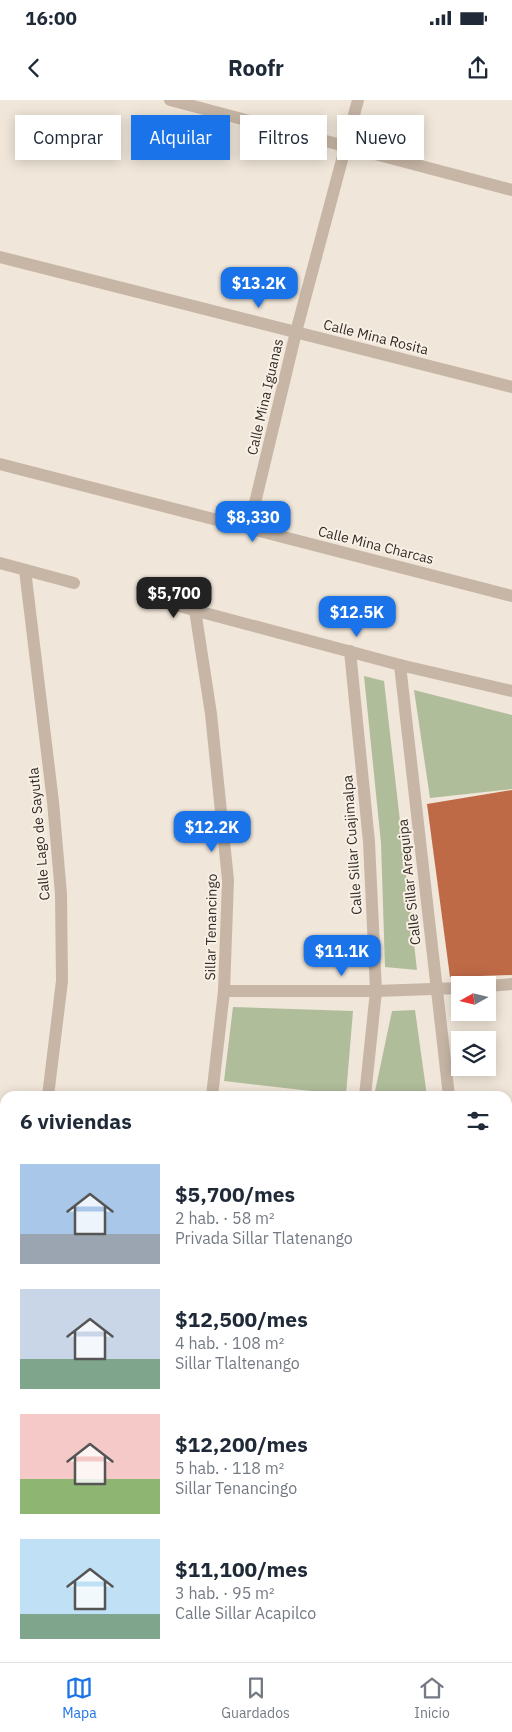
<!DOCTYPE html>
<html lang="es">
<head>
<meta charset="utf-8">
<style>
	:root { --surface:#fff; --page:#f2f2f3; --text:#1f2937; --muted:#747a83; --line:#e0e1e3; --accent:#1a73e8 }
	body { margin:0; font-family:"IBM Plex Sans",sans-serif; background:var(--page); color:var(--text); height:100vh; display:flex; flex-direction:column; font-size:19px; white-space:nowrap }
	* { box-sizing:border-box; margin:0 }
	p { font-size:16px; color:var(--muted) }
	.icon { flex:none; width:28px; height:28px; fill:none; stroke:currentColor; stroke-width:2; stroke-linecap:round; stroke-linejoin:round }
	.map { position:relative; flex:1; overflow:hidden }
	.panel { position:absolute; left:0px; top:991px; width:512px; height:571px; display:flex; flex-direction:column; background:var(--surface); border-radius:15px 15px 0 0; box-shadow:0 2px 12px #0003 }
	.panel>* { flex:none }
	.guide { position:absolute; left:15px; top:15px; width:482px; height:45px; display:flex; gap:10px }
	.needle { width:32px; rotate:262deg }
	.fabs { position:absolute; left:451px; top:876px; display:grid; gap:10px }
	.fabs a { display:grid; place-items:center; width:45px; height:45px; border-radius:0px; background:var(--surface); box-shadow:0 2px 12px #0003; font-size:25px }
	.price { position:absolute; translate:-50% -42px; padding:0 11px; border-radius:10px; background:var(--accent); color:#fff; font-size:16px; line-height:32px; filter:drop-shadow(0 1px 2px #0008) }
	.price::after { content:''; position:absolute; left:50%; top:30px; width:15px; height:11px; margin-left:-8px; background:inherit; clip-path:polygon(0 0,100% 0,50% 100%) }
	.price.on { background:#222; color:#fff }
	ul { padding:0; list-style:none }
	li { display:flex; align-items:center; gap:15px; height:125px; padding:0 20px }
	li span { display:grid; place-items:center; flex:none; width:140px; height:100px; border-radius:0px; color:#555 }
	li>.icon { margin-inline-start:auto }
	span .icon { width:60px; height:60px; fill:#fffc; stroke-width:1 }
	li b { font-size:21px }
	h2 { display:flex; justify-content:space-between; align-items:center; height:60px; padding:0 20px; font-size:21px }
	.chip { padding:0 18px; border-radius:0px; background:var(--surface); box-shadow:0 2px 12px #0003; font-size:18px; line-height:45px }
	.chip.on { background:var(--accent); color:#fff }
	.status { display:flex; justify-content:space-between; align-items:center; height:35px; padding:0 25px; background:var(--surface); direction:ltr }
	.status svg { height:14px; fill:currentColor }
	header { display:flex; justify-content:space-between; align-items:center; height:65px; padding:0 20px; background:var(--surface); font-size:22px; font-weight:700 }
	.menu { display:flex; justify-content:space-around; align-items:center; height:70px; border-top:1px solid var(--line); background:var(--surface); font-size:14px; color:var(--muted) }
	.menu a { display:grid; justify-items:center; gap:2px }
	.menu .on { color:var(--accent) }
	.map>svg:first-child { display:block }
</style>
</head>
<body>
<div class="status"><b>16:00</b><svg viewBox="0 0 49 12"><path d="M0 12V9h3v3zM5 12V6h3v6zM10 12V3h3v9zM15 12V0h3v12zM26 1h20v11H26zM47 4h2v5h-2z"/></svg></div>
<header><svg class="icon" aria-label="back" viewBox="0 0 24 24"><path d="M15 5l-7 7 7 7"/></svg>Roofr<svg class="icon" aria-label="share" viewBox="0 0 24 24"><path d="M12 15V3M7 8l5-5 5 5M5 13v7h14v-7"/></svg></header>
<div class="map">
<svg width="512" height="1562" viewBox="0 0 512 1562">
	<rect width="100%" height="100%" fill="#f0e6d9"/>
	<g fill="#b0bd9a">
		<path d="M364,576L384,581L417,870L385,867L381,743Z"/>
		<path d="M414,590L512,615V689L430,698Z"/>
		<path d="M233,907L353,911L346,995L224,981Z"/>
		<path d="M415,910L427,996H374L392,911Z"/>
		<path d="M0,1246L5,1248V1323H0Z"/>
		<path d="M2,1480H5V1558H109V1562H0V1482Z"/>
	</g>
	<path fill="#bf6a47" d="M512,690V875L450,877L427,704Z"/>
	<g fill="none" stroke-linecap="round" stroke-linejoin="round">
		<g stroke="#c7b6a6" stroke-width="12">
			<path d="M170,0L512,90"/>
			<path d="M0,157L512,287"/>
			<path d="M0,364L512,496"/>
			<path d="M249,428L296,232L358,0"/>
			<path d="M0,463L74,483"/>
			<path d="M25,470L53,702L61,794L62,881L48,996"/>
			<path d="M160,501L400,565L512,591"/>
			<path d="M195,510L211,614L228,780L224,891L212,996"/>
			<path d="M350,551L369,742L376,891L365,996"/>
			<path d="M400,565L449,996"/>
			<path d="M488,886L512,884"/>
			<path d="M224,891H376L460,888"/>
			<path d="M0,1166L5,1154"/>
			<path d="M508,1307H512"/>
			<path d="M0,1356H5"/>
			<path d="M508,1422L512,1423"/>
			<path d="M0,1460H5"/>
			<path d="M508,1528H512"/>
			<path d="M132,1558V1562"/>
			<path d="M442,1558V1562"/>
			<path d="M288,1562V1558"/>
		</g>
	</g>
	<g text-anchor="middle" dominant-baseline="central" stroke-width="4" stroke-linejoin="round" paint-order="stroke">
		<g font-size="14" fill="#332b26" stroke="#f8f0e5">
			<text transform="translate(376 237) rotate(14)">Calle Mina Rosita</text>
			<text transform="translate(265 297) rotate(-77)">Calle Mina Iguanas</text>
			<text transform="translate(376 445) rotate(14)">Calle Mina Charcas</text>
			<text transform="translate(39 734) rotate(-95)">Calle Lago de Sayutla</text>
			<text transform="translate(352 745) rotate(-94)">Calle Sillar Cuajimalpa</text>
			<text transform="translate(409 782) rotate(-96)">Calle Sillar Arequipa</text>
			<text transform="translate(211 827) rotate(-89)">Sillar Tenancingo</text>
		</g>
	</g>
</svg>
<div class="fabs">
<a><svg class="needle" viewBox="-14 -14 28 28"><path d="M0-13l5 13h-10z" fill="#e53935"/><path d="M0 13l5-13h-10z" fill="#747a83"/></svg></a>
<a><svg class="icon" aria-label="layers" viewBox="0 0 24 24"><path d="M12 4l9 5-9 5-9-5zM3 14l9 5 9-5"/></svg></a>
</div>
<b class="price" style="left:259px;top:209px">$13.2K</b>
<b class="price" style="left:253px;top:443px">$8,330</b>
<b class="price on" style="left:174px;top:519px">$5,700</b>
<b class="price" style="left:357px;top:538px">$12.5K</b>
<b class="price" style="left:212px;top:753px">$12.2K</b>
<b class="price" style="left:342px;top:877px">$11.1K</b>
<div class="guide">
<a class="chip">Comprar</a>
<a class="chip on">Alquilar</a>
<a class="chip">Filtros</a>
<a class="chip">Nuevo</a>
</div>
<section class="panel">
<h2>6 viviendas<svg class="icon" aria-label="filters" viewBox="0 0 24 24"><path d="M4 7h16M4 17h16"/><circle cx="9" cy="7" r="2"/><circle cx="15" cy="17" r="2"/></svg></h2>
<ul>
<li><span style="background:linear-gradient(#a9c7e8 70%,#9aa5b1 0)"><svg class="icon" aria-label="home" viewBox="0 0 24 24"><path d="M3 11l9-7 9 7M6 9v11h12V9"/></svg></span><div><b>$5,700/mes</b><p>2 hab. · 58 m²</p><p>Privada Sillar Tlatenango</p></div></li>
<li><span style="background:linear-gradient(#c9d6e8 70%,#7fa58c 0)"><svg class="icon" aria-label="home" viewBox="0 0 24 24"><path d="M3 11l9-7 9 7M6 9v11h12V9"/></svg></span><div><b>$12,500/mes</b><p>4 hab. · 108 m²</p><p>Sillar Tlaltenango</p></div></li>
<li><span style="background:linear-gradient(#f6c9c9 65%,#8fb573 0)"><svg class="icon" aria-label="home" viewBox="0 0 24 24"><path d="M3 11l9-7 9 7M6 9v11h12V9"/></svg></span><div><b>$12,200/mes</b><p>5 hab. · 118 m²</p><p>Sillar Tenancingo</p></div></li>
<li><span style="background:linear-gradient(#bfe0f5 75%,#7fa58c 0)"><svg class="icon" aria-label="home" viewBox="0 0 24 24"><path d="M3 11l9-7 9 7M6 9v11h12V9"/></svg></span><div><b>$11,100/mes</b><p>3 hab. · 95 m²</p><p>Calle Sillar Acapilco</p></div></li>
</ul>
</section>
</div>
<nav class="menu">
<a class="on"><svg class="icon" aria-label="map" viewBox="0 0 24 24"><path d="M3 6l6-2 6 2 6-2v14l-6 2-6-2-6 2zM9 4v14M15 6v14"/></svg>Mapa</a>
<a><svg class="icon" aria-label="saved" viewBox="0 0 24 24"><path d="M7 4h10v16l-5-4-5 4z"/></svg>Guardados</a>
<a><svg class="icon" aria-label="home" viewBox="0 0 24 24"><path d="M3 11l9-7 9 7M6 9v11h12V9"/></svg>Inicio</a>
</nav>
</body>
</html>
